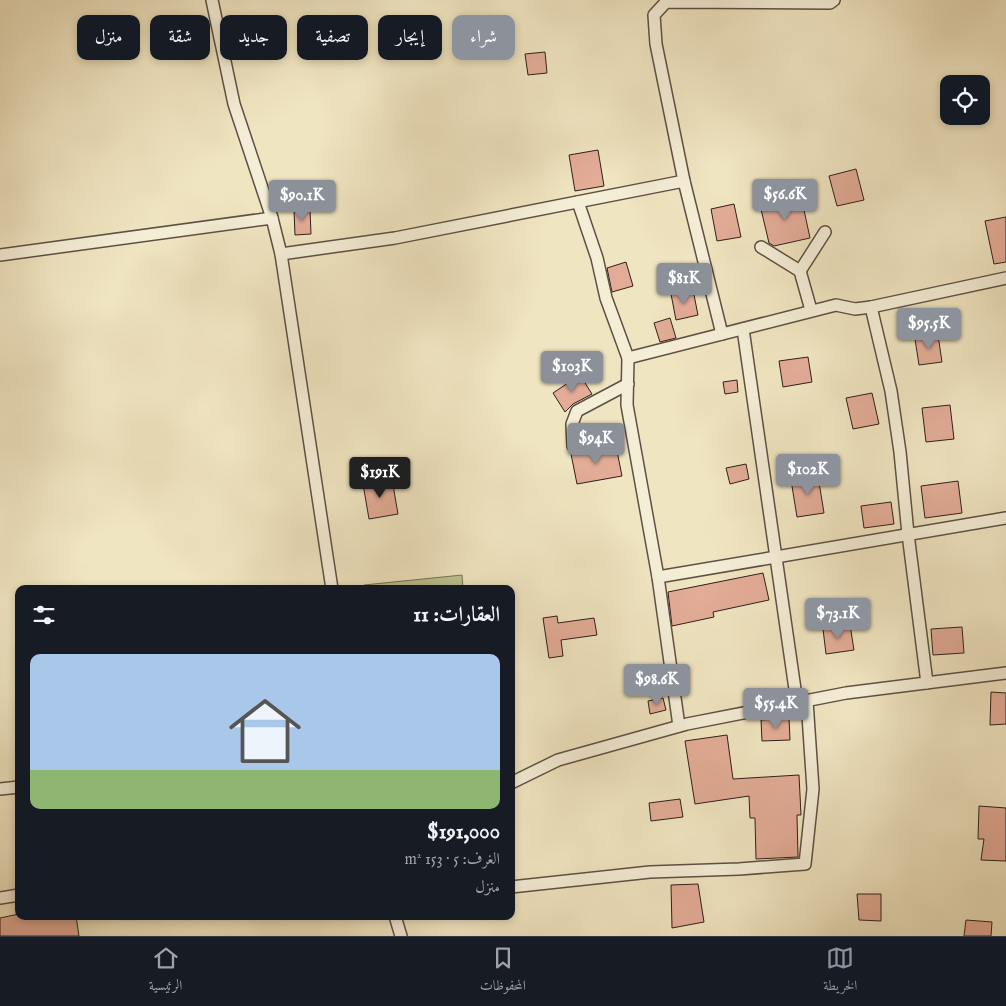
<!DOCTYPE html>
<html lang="ar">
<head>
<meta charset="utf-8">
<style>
	:root { --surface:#171b24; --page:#242831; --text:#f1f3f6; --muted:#9ea1a6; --line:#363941; --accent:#8c9099 }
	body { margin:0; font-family:"IM FELL English",Amiri,serif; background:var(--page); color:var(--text); direction:rtl; height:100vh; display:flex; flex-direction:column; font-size:19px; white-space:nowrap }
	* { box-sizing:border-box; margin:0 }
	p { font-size:16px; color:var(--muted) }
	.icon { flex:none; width:28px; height:28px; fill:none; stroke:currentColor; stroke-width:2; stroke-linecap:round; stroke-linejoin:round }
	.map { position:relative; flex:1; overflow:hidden; direction:ltr }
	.sheet { position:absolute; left:15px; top:585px; width:500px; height:335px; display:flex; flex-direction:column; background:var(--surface); border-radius:10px; box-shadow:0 2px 8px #0003; direction:rtl }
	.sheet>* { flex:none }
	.guide { position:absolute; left:15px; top:15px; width:500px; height:45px; direction:rtl; display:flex; gap:10px }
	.tools { position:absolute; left:940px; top:75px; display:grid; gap:10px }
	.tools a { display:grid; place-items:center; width:50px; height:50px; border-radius:10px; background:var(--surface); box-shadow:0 2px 8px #0003; font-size:25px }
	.price { position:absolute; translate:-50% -42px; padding:0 11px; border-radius:5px; background:var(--accent); color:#fff; font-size:16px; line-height:32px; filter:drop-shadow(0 1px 2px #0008) }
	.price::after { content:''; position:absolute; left:50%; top:30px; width:15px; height:11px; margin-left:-8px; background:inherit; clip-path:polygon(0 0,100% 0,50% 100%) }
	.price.selected { background:#222; color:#fff }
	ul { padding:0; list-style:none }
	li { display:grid; align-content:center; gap:10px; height:265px; padding:0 15px }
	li+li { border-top:1px solid var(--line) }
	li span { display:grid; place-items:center; height:155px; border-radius:10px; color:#555 }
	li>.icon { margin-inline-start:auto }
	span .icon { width:90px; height:90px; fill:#fffc; stroke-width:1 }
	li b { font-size:21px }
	h2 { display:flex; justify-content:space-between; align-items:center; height:60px; padding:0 15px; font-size:21px }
	.chip { padding:0 18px; border-radius:10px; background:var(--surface); box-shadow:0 2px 8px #0003; font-size:18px; line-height:45px }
	.chip.selected { background:var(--accent); color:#fff }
	.dock { display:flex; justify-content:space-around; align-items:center; height:70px; border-top:1px solid var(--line); background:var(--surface); font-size:14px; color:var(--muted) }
	.dock a { display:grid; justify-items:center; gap:2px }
	.dock .selected { color:var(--accent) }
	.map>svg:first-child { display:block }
</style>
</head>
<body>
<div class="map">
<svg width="1006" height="936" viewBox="0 0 1006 936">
	<rect width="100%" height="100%" fill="#f0e5c1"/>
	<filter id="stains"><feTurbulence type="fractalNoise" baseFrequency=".004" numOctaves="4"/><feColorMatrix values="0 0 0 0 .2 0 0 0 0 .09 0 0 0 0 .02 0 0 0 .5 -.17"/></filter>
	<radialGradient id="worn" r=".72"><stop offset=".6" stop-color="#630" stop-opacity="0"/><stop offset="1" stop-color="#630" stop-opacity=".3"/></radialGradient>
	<path fill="#bdc390" stroke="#757156" d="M462,575L463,589H364V585Z"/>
	<g fill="#e3ac97" stroke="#2d1f1b">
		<path d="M545,52L547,73L528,75L525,54Z"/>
		<path d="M598,150L604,186L575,191L569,155Z"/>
		<path d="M856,169L864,200L837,206L829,176Z"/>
		<path d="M801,196L810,238L774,246L769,243L760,205Z"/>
		<path d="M734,204L741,237L717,241L711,209Z"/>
		<path d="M294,210H310L311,234L295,235Z"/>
		<path d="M1006,217V262L994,264L985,221Z"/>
		<path d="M626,262L633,286L612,292L607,268Z"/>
		<path d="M693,290L698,315L676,320L671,294Z"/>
		<path d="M670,318L676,338L660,342L654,323Z"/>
		<path d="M938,335L942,362L919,365L915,339Z"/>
		<path d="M808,357L812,382L783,387L779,361Z"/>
		<path d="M580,375L592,394L573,404L565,412L553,393Z"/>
		<path d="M737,380L738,392L725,394L723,382Z"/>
		<path d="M872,393L879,424L853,429L846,398Z"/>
		<path d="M950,405L954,439L926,442L922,408Z"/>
		<path d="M616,446L622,476L577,484L571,454Z"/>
		<path d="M746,464L749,479L730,484L726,468Z"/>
		<path d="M818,476L824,513L797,517L791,480Z"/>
		<path d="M392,479L398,514L369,519L363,484Z"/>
		<path d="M958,481L962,513L925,518L921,486Z"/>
		<path d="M891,502L894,524L864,528L861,506Z"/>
		<path d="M763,573L769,600L713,612L714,617L672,626L668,592Z"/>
		<path d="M557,616L558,623L594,618L597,635L561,640L563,656L549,658L543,618Z"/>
		<path d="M850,625L854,650L826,654L823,629Z"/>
		<path d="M962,627L964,653L933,655L931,629Z"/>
		<path d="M991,692L1006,693V724L990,725Z"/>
		<path d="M663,698L666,710L650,714L648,701Z"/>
		<path d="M789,718L790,740L762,741L761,720Z"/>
		<path d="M727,735L733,779L799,775L801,815H797L798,857L756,859L755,818H750L749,796L695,804L685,741Z"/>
		<path d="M680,799L683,817L651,821L649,803Z"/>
		<path d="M979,806L1006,808V861L981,860L984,839H978Z"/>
		<path d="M698,884L704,922L672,928L671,885Z"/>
		<path d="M857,894H881V921L859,920Z"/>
		<path d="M19,914V916H76L79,936H0V918Z"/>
		<path d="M966,920L992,922L991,936H964Z"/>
	</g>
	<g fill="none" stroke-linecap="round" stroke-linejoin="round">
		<g stroke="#5e5044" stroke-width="14">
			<g id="minor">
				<path d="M212,0L234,104L272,218"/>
				<path d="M684,181L656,44L654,15L666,2L830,3L834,0"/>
				<path d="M578,202L597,258L606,298L628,358L627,405L658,577L679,726"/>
				<path d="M761,247L800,271L811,310"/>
				<path d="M281,254L395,238L684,181L722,334"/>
				<path d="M0,255L272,218L281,254L332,589"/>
				<path d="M800,271L825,232"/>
				<path d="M871,307L891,391L900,452L908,534L927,683"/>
				<path d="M743,329L797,703"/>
				<path d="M628,358L836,305L855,309L871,307L1006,278"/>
				<path d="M573,446L572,424L577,411L628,384"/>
				<path d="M658,577L1006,518"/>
				<path d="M511,783L558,760L687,724L846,693L1006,673"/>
				<path d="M0,789L19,787"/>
				<path d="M511,887L650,872L739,869L805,864L813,789L807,701"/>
				<path d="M0,898L19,895"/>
				<path d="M395,916L401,936"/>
			</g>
		</g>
		<use href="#minor" stroke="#f5eed7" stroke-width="11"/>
	</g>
	<rect width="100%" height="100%" filter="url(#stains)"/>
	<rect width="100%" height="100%" fill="url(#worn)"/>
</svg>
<div class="tools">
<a><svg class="icon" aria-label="locate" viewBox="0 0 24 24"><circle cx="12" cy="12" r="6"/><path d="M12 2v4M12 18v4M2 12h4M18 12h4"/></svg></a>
</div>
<b class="price" style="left:785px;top:221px">$56.6K</b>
<b class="price" style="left:302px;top:222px">$90.1K</b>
<b class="price" style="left:684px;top:305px">$81K</b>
<b class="price" style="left:929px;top:350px">$95.5K</b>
<b class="price" style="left:572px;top:393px">$103K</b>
<b class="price" style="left:596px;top:465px">$94K</b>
<b class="price" style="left:808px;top:496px">$102K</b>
<b class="price selected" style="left:380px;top:499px">$191K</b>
<b class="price" style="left:838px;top:640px">$73.1K</b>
<b class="price" style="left:657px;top:706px">$98.6K</b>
<b class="price" style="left:776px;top:730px">$55.4K</b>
<div class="guide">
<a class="chip selected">شراء</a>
<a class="chip">إيجار</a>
<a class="chip">تصفية</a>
<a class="chip">جديد</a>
<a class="chip">شقة</a>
<a class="chip">منزل</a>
</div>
<section class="sheet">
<h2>العقارات: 11<svg class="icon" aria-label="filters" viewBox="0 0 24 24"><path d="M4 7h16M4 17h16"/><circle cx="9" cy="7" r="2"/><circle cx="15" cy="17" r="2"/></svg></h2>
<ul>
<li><span style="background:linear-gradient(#a9c7e8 75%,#8fb573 0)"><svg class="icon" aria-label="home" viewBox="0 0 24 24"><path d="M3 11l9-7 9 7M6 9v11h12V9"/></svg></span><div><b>$191,000</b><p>الغرف: 5 · 153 m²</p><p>منزل</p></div></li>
</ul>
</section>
</div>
<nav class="dock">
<a class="selected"><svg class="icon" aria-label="map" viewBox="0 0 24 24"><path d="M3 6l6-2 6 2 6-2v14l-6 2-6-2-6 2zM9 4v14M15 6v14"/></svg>الخريطة</a>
<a><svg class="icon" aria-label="saved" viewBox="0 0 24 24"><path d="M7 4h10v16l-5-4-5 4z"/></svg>المحفوظات</a>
<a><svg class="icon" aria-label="home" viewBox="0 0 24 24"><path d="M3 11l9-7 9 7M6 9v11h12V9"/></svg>الرئيسية</a>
</nav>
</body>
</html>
